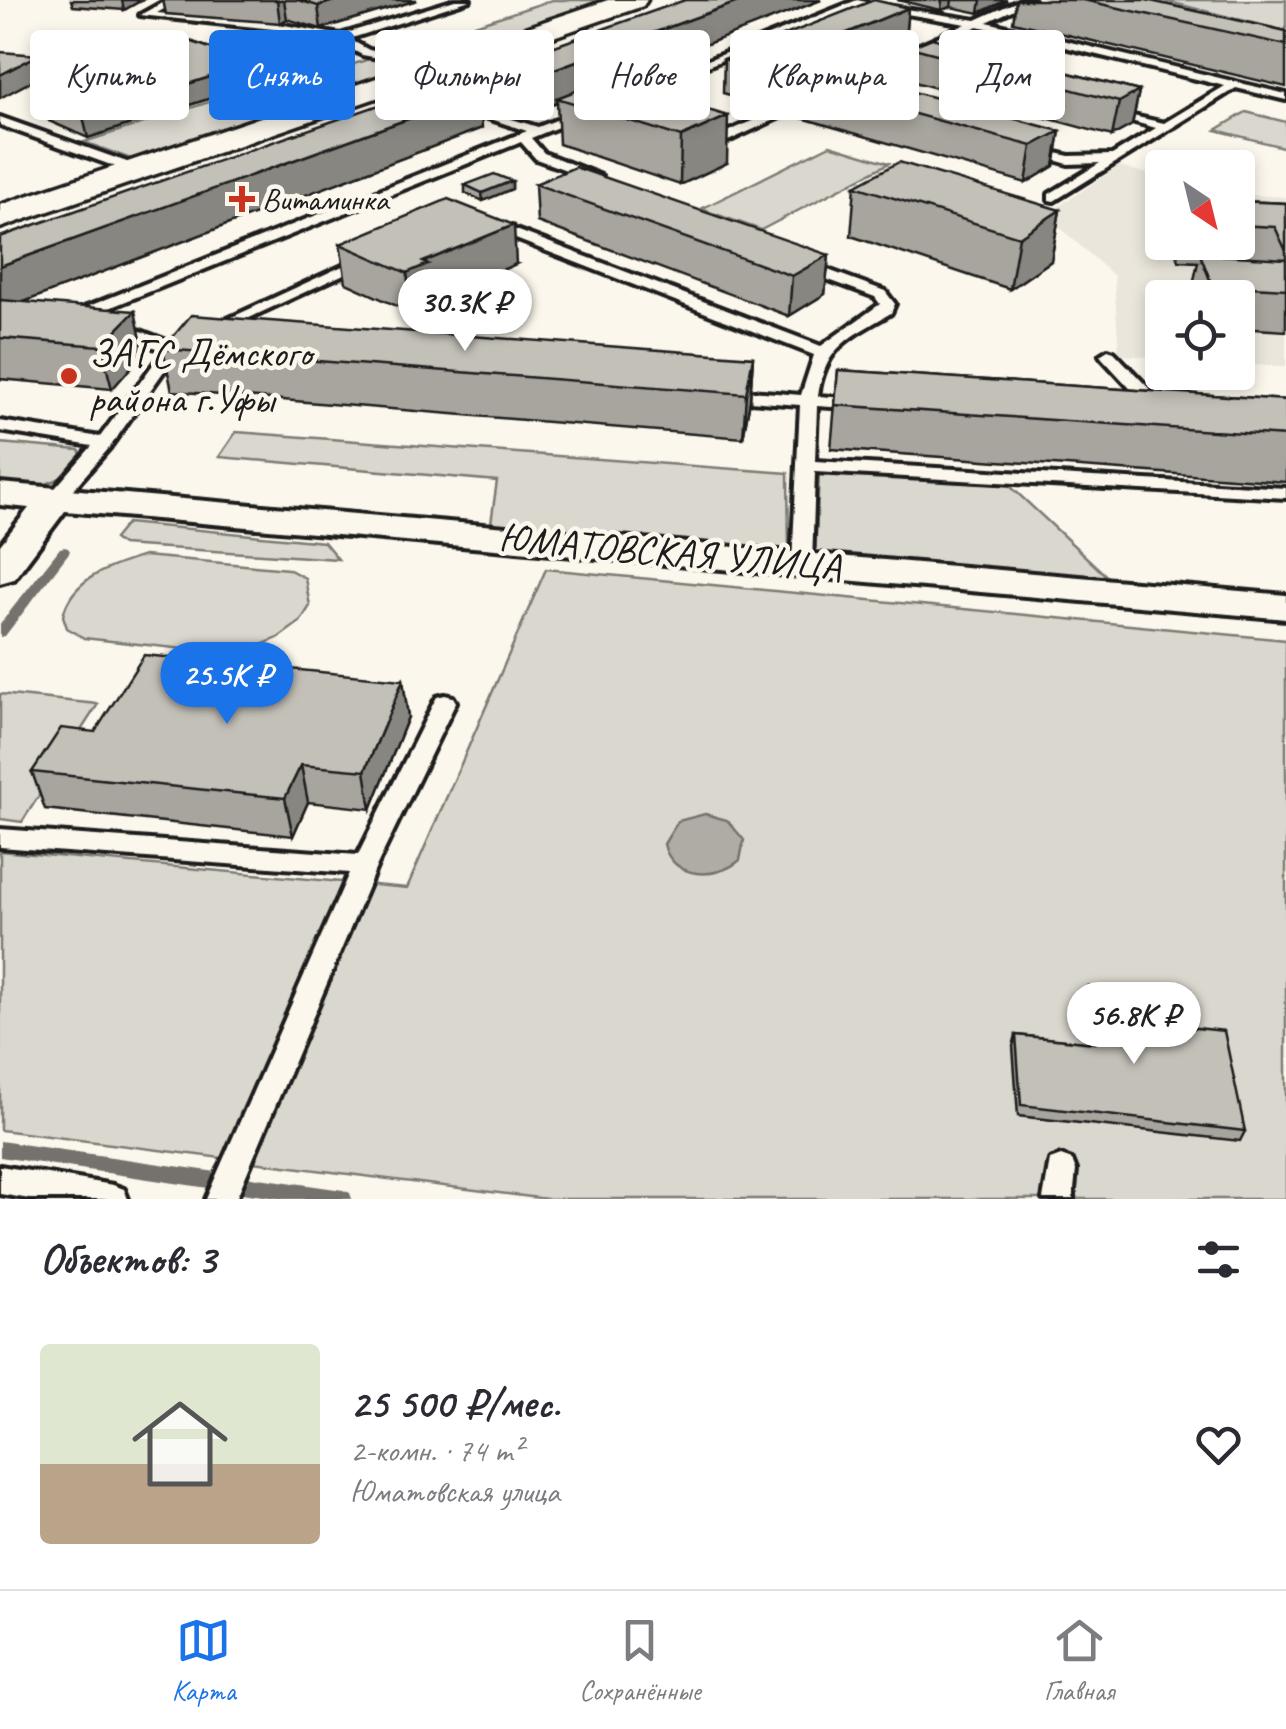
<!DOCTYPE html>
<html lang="ru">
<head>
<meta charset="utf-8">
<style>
	:root { --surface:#fff; --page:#f7f7f7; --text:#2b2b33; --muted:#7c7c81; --line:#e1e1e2; --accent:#1a73e8 }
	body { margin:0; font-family:Caveat,sans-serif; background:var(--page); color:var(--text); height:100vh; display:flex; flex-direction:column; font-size:38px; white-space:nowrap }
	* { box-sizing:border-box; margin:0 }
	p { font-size:32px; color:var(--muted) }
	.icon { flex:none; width:55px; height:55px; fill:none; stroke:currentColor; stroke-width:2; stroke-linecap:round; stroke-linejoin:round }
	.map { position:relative; height:1199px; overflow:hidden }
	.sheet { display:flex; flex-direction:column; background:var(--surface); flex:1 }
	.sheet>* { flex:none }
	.banner { position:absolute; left:30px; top:30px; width:1228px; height:90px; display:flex; gap:20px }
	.needle { width:65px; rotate:145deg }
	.fabs { position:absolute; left:1145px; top:150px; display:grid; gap:20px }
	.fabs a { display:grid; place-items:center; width:110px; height:110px; border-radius:10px; background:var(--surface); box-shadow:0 5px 15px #0003; font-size:50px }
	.price { position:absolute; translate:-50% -85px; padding:0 22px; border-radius:35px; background:#fff; color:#222; font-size:32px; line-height:65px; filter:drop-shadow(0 2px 5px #0008) }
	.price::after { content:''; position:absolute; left:50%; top:60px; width:30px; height:22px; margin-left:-15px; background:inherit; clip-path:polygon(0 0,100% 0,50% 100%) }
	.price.selected { background:var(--accent); color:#fff }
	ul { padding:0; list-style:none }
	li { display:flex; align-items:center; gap:30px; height:250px; padding:0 40px }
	li span { display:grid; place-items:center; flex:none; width:280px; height:200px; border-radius:10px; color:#555 }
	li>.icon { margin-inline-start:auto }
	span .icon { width:120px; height:120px; fill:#fffc; stroke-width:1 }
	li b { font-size:42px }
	h2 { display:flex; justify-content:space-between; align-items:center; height:120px; padding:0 40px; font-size:42px }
	.tag { padding:0 35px; border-radius:10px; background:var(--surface); box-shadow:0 5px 15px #0003; font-size:35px; line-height:90px }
	.tag.selected { background:var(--accent); color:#fff }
	.tab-bar { display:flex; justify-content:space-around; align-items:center; height:140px; border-top:2px solid var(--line); background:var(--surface); font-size:28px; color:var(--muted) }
	.tab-bar a { display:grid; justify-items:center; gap:5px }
	.tab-bar .selected { color:var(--accent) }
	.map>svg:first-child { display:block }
</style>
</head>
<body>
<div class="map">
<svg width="1286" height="1199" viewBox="0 0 1286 1199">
	<rect width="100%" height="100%" fill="#fbf7ec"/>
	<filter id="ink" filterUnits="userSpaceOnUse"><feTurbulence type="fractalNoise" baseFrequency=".01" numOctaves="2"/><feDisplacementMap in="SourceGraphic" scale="20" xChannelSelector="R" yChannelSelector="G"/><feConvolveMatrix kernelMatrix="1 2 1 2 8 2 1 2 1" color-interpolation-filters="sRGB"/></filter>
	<g filter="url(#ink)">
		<path fill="#eae6dc" d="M1119,166L1162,178V242H1238V194L1286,197V367L1238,364V298H1162V358L1119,355L1114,276L1046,215Z"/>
		<g fill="#dad7ce" stroke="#7b7a75" stroke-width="2.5">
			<path d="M552,0H611L131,159L84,142L234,94L252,97Z"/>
			<path d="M1161,0H1286V31Z"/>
			<path d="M1246,112L1286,122V148L1216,130Z"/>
			<path d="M830,145L889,163L761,230L701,209Z"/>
			<path d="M236,432L788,473L789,553L490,530L497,481L219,457Z"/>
			<path d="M0,443L79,450L85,460C56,486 39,489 0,485Z"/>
			<path d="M819,474L1009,485L1116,585L815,556Z"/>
			<path d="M127,523L324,542L338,559L122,545L114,539Z"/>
			<path d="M144,556L288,569L305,578L310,606L300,622L278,638L238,655L84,638L67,628L63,616C71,578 111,566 144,556Z"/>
			<path d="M546,569L1286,640V1199H547L0,1130V851L407,888Z"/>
			<path d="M0,694L98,704L22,822L0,819Z"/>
		</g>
		<path fill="#afaca5" stroke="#74726e" stroke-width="2.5" d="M705,814L727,820L744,840L740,860C717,880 672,880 664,844L678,821Z"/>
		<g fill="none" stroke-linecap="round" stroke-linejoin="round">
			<g fill="#74726e" fill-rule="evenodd">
				<path d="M64,547L68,548L70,551L68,554L5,636L0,637V624L60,548Z"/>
				<path d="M0,1141L343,1190L350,1193L352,1199H283L0,1157Z"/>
			</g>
			<g stroke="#1c1c1c" stroke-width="8">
				<g id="lane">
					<path d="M167,0H180L157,13L273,23L340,35L455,0H470L349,39L369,50L388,54L390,59L431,69V73L427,74L381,63L379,58L362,55L337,41L273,29L140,15Z"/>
					<path d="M857,0L866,2L621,101L611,99Z"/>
					<path d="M1020,0H1033L987,22L1286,94V100L1236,88L1054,201L1049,200V194L1100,163L1068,164L1027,152V146L1069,156L1112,155L1156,128L1106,114V110L1164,123L1225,86L978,26L728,141L695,131L701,127L723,134L966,24L883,10L880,5L976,20Z"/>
					<path d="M142,49L146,50V54L104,67L113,84L86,92L80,89L102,80L94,63Z"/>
					<path d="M245,57L314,81L369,92L363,95L308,86L241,62V58Z"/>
					<path d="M388,81L538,127L577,112H585V116L531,138L544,153L601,176L591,179L536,159L521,142L89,316H79V310L527,131L388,85Z"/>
					<path d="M0,117L141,167L143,170L133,173L0,125Z"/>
					<path d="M490,220L821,346L880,304L875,297L799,269V263H809L885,291L895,304L891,313C851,337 825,345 818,396L860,399L868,404L860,409L817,406L815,461L1286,488V498L815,472L812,564L802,570L795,568L792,564L800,405L724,399L716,394L724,389L801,395L814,355L485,227L483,224Z"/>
					<path d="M360,258L372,261L219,332L214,334L206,329Z"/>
					<path d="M115,321L172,343L189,341L190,345L200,350L192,355L176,354L110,447L61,503H49L46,499L49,495L92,446L0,431V421L100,437L163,351L110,329V323Z"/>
					<path d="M1108,350L1114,352L1164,404V412H1152L1102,358L1100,355Z"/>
					<path d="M445,695L453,697L456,702L377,865L236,1199H206L349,873L0,847V829L358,855L434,702L437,697Z"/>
					<path d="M1061,1156L1072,1160L1076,1170L1073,1199H1043L1050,1160Z"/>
					<path d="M0,1166L113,1185L124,1189L128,1199H30L0,1194Z"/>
				</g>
			</g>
			<g stroke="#1c1c1c" stroke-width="8">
				<path id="street" d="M0,483L1286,595V619L65,511L14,579L0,583V545L29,508L0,505Z"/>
			</g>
			<g stroke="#1c1c1c" stroke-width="7">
				<path id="secondary" d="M608,0H647L643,6L0,228V205Z"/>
			</g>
			<use href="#lane" fill="#fbf7ec" fill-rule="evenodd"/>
			<use href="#street" fill="#fbf7ec" fill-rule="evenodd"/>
			<use href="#secondary" fill="#fbf7ec" fill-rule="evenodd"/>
		</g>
		<g fill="#a8a59e" stroke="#1c1c1c" stroke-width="2.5">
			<path d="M71,0H142L124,10L73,6Z"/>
			<path d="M163,0H417L321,29L287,19L280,23L166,14Z"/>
			<path d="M821,0L611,81L727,163L680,185L559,144L557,102L521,116L487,104L484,71Z"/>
			<path d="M897,0H1007L979,13L951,7L941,10Z"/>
			<path d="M1016,0H1146L1286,31V87L1013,22Z"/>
			<path d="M908,8L905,39L757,103L723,93L724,59Z"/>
			<path d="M172,35L268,68L271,87L252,94L239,89L88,138L49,121L43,101L131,74L120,70L116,51Z"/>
			<path d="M970,41L1046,44L1044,57L1031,63L1139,91L1132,125L1112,136L907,80L910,47H970Z"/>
			<path d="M805,84L1060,131L1054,166L1026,183L802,118Z"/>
			<path d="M482,128L23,302L144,353L112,389L0,379V237Z"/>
			<path d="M512,181V189L483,201L465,193V185Z"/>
			<path d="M535,184L829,255L825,294L789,316L537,222Z"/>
			<path d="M855,186L1060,210L1051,261L1010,289L851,236Z"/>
			<path d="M1238,201L1286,203V331L1238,328V298H1192L1191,294L1198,262L1179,261L1173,242H1238Z"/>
			<path d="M340,244L516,264L431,300L432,304L412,313L346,283Z"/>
			<path d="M163,349L753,357L750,400L743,438L172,391Z"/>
			<path d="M838,370L1286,400V482L831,449Z"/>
			<path d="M403,680L408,717L371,809L308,802L293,836L45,809L32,772L95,732Z"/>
			<path d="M1088,986L1169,1025L1245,1131L1240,1141L1018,1116L1013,1046L1016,1035L1090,1043L1085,996Z"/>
		</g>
		<g fill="#888681" stroke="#1c1c1c" stroke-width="2.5">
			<path d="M122,0H142L124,10Z"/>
			<path d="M277,0H284L287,19L280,23Z"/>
			<path d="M337,0H417L321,29L318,6Z"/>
			<path d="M743,0H821L562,100L557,98V102L521,116L519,82Z"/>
			<path d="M942,0H952L951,7L941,10Z"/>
			<path d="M981,0H1007L979,13Z"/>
			<path d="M908,8L905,39L757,103L759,69Z"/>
			<path d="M1046,44L1044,57L1021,68L1023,55Z"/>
			<path d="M158,51L162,71L139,78L135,58Z"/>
			<path d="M38,55L43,75L0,98V75Z"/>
			<path d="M268,68L271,87L252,94L249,74Z"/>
			<path d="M235,69L239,89L88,138L83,117Z"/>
			<path d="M1139,91L1132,125L1112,136L1119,102Z"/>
			<path d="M480,93L482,128L0,311V266Z"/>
			<path d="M728,116L727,163L680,185L681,137Z"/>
			<path d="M1060,131L1054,166L1026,183L1032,146Z"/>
			<path d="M512,181V189L483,201L482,193Z"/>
			<path d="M1060,210L1051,261L1010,289L1019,237Z"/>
			<path d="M514,225L516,264L431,300L432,304L412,313L407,273L423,262Z"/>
			<path d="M829,255L825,294L789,316L792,276Z"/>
			<path d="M135,311L144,353L112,389L101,346Z"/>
			<path d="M753,357L750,400L743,438L746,394Z"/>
			<path d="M403,680L408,717L371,809L365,771Z"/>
			<path d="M301,765L308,802L293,836L285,798Z"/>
		</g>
		<g fill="#c3c0b8" stroke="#1c1c1c" stroke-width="2.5">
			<path d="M298,0H337L318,6Z"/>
			<path d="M685,0H743L519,82L484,71Z"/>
			<path d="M874,0L908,8L759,69L724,59Z"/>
			<path d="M1083,0H1146L1286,31V45Z"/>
			<path d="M994,31L1046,44L1023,55L970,41Z"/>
			<path d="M172,35L268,68L249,74L235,69L83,117L43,101L181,59L158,51L135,58L116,51Z"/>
			<path d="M932,38L1139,91L1119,102L910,47Z"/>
			<path d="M0,52L38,55L0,75Z"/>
			<path d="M835,71L1060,131L1032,146L805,84Z"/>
			<path d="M606,79L728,116L681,137L557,98Z"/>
			<path d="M445,82L480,93L0,266V237Z"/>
			<path d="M899,162L1060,210L1019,237L855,186Z"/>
			<path d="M575,167L829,255L792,276L535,184Z"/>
			<path d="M494,174L512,181L482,193L465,185Z"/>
			<path d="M448,199L514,225L423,262L428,264L407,273L340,244Z"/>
			<path d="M1238,201L1286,203V251L1275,227L1238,225Z"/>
			<path d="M1200,254L1286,259V289L1212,285Z"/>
			<path d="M0,300H1L135,311L101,346L0,338Z"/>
			<path d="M191,315L753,357L746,394L163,349Z"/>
			<path d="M838,370L1286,400V436L835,405Z"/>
			<path d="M144,655L403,680L365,771L301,765L285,798L32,772L61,728L95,732Z"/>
			<path d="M1088,986L1164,994L1169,1025L1224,1031L1245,1131L1021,1105L1016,1035L1095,1043Z"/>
		</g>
	</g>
	<g fill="#c8321e" stroke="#fbf7ec" stroke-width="4">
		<path d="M237 184h10v10h10v10h-10v10h-10v-10h-10v-10h10z"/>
		<circle cx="69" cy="376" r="10"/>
	</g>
	<g text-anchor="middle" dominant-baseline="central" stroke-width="9" stroke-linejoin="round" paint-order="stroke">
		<g font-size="32" fill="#1c1c1c" stroke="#fbf7ec" text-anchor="start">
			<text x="262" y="199">Витаминка</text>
		</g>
		<g font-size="40" fill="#1c1c1c" stroke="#fbf7ec" text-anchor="start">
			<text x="89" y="353">ЗАГС Дёмского<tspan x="89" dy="46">района г.Уфы</tspan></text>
		</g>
		<g font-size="40" fill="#1c1c1c" stroke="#fbf7ec">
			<text transform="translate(670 552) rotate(5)">ЮМАТОВСКАЯ УЛИЦА</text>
		</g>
	</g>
</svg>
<div class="fabs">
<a><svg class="needle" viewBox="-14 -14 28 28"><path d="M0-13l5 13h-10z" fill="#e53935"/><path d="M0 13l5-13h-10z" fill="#7c7c81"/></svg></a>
<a><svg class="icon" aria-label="locate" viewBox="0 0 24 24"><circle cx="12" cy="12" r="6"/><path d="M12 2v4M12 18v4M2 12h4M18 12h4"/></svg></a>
</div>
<b class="price" style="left:465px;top:354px">30.3K ₽</b>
<b class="price selected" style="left:227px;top:727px">25.5K ₽</b>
<b class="price" style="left:1134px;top:1067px">56.8K ₽</b>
<div class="banner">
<a class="tag">Купить</a>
<a class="tag selected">Снять</a>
<a class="tag">Фильтры</a>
<a class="tag">Новое</a>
<a class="tag">Квартира</a>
<a class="tag">Дом</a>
</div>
</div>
<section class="sheet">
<h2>Объектов: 3<svg class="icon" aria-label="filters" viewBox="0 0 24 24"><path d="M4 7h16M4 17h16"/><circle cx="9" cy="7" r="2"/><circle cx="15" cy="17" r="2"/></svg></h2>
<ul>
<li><span style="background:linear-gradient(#dfe7d0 60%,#b9a48a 0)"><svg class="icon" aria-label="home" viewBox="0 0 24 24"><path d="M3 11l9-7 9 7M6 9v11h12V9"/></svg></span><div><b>25 500 ₽/мес.</b><p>2-комн. · 74 m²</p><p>Юматовская улица</p></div><svg class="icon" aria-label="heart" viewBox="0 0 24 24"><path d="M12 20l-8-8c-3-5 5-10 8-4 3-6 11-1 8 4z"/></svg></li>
</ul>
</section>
<nav class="tab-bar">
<a class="selected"><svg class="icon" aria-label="map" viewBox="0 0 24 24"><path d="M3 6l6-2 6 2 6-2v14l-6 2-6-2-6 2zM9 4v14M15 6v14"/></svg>Карта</a>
<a><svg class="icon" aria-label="saved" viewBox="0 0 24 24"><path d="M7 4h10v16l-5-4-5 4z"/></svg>Сохранённые</a>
<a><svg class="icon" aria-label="home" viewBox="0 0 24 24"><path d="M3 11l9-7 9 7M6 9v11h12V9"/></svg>Главная</a>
</nav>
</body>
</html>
